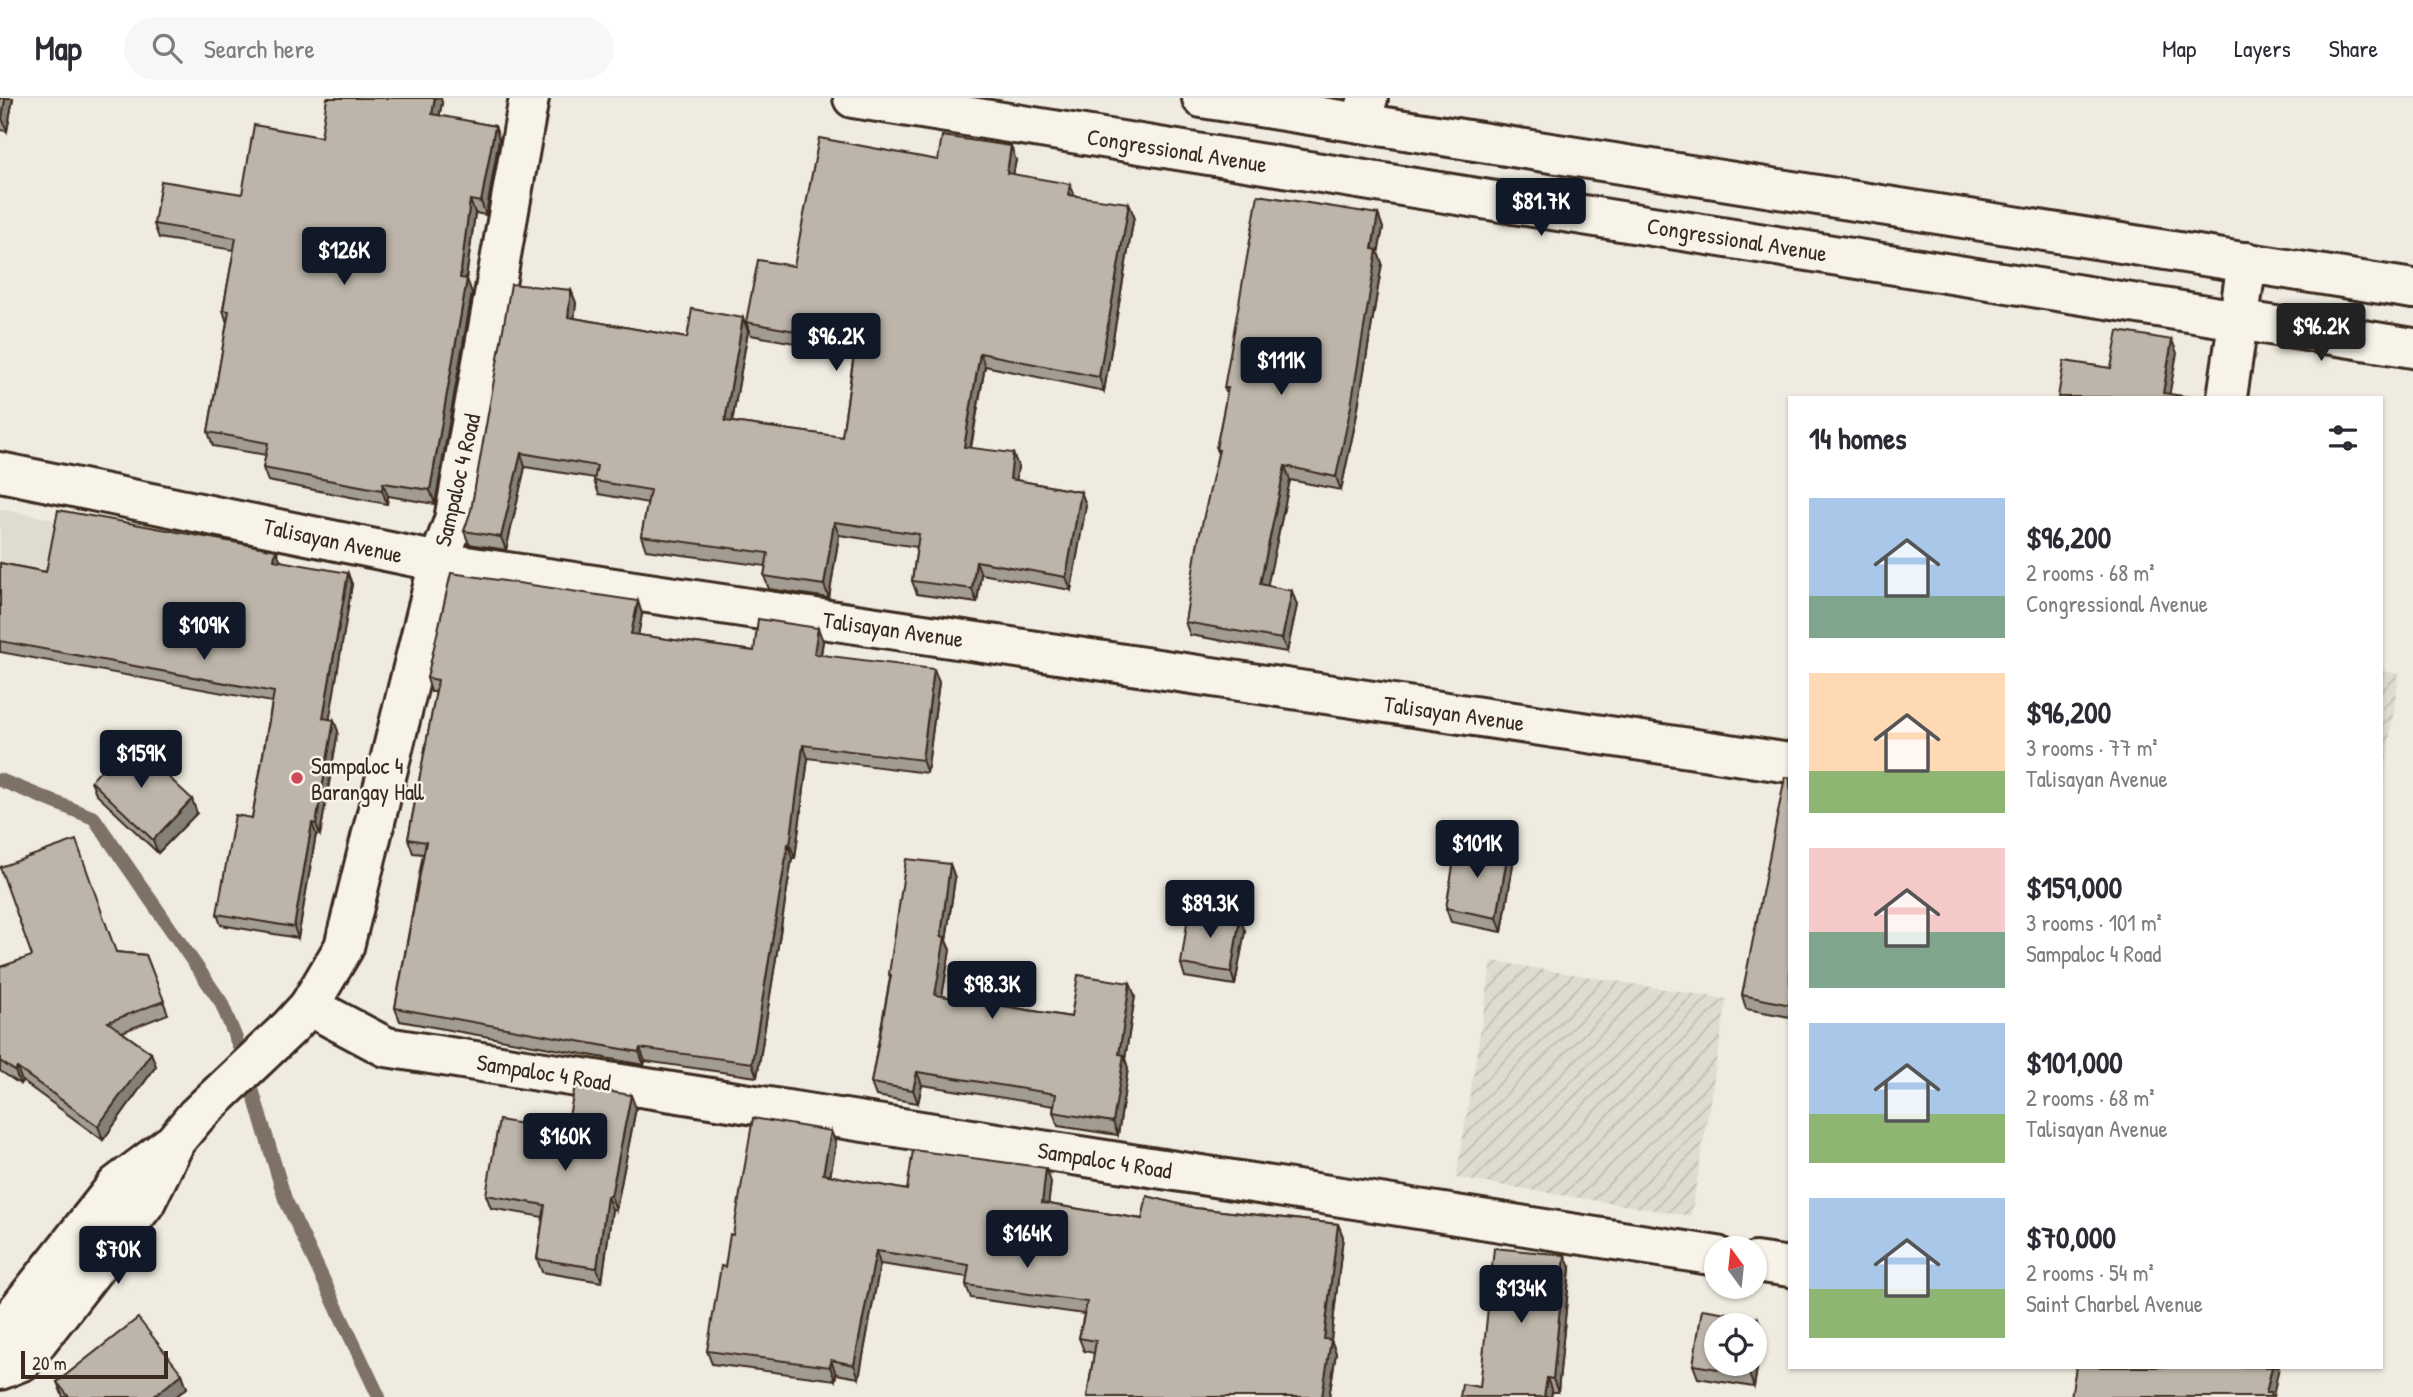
<!DOCTYPE html>
<html lang="en">
<head>
<meta charset="utf-8">
<style>
	:root { --surface:#fff; --page:#f7f7f7; --text:#2b2b33; --muted:#7c7c81; --line:#e1e1e2; --accent:#111827 }
	body { margin:0; font-family:"Patrick Hand",sans-serif; background:var(--page); color:var(--text); height:100vh; display:flex; flex-direction:column; font-size:26px; white-space:nowrap }
	* { box-sizing:border-box; margin:0 }
	p { font-size:23px; color:var(--muted) }
	.icon { flex:none; width:38px; height:38px; fill:none; stroke:currentColor; stroke-width:2; stroke-linecap:round; stroke-linejoin:round }
	.map { position:relative; flex:1; overflow:hidden }
	.drawer { position:absolute; left:1788px; top:298px; width:595px; height:973px; display:flex; flex-direction:column; background:var(--surface); border-radius:0px; box-shadow:0 2px 5px #0004 }
	.drawer>* { flex:none }
	.needle { width:46px; rotate:345deg }
	.fabs { position:absolute; left:1704px; top:1138px; display:grid; gap:14px }
	.fabs a { display:grid; place-items:center; width:63px; height:63px; border-radius:50%; background:var(--surface); box-shadow:0 2px 5px #0004; font-size:35px }
	.scale { position:absolute; left:21px; bottom:18px; width:147px; box-sizing:border-box; padding-left:7px; border:4px solid #3b2a1e; border-top:0; font-size:19px; line-height:24px; white-space:nowrap; color:#3b2a1e; -webkit-text-stroke:5px #f7f3e8; paint-order:stroke }
	.price { position:absolute; translate:-50% -60px; padding:0 16px; border-radius:7px; background:var(--accent); color:#fff; font-size:23px; line-height:46px; filter:drop-shadow(0 2px 4px #0008) }
	.price::after { content:''; position:absolute; left:50%; top:42px; width:21px; height:16px; margin-left:-10px; background:inherit; clip-path:polygon(0 0,100% 0,50% 100%) }
	.price.current { background:#222; color:#fff }
	ul { padding:0; list-style:none }
	li { display:flex; align-items:center; gap:21px; height:175px; padding:0 21px }
	li span { display:grid; place-items:center; flex:none; width:196px; height:140px; border-radius:0px; color:#555 }
	li>.icon { margin-inline-start:auto }
	span .icon { width:84px; height:84px; fill:#fffc; stroke-width:1 }
	li b { font-size:30px }
	h2 { display:flex; justify-content:space-between; align-items:center; height:84px; padding:0 21px; font-size:30px }
	header { display:flex; align-items:center; gap:42px; box-sizing:border-box; height:98px; padding:0 35px; background:var(--surface); border-bottom:2px solid var(--line) }
	header strong { font-size:33px }
	nav { display:flex; gap:38px; margin-inline-start:auto; font-size:24px }
	.search { width:490px; height:63px; background:var(--page); display:flex; align-items:center; gap:18px; box-sizing:border-box; padding:0 24px; border-radius:38px; color:var(--muted); font-size:26px }
	.map>svg:first-child { display:block }
</style>
</head>
<body>
<header>
<strong>Map</strong>
<div class="search"><svg class="icon" aria-label="search" viewBox="0 0 24 24"><circle cx="10" cy="10" r="6"/><path d="M15 15l6 6"/></svg>Search here</div>
<nav><a>Map</a><a>Layers</a><a>Share</a></nav>
</header>
<div class="map">
<svg width="2413" height="1299" viewBox="0 0 2413 1299">
	<defs>
		<pattern id="industrial-furrows" width="10" height="10" patternUnits="userSpaceOnUse" patternTransform="scale(1.75)"><rect width="10" height="10" fill="#e0dbd0"/><path d="M-1 1l2-2M0 10L10 0M9 11l2-2" fill="none" stroke="#c1bcb2"/></pattern>
	</defs>
	<rect width="100%" height="100%" fill="#efebe0"/>
	<filter id="ink" filterUnits="userSpaceOnUse"><feTurbulence type="fractalNoise" baseFrequency=".0143" numOctaves="2"/><feDisplacementMap in="SourceGraphic" scale="14" xChannelSelector="R" yChannelSelector="G"/><feConvolveMatrix kernelMatrix="1 2 1 2 8 2 1 2 1" color-interpolation-filters="sRGB"/></filter>
	<g filter="url(#ink)">
		<path fill="#e0dbd0" d="M0,411L62,423L50,485L0,553Z"/>
		<g fill="url(#industrial-furrows)">
			<path d="M2382,573L2399,576L2382,693Z"/>
			<path d="M1492,863L1727,901L1691,1118L1456,1080Z"/>
		</g>
		<g fill="none" stroke-linecap="round" stroke-linejoin="round">
			<path stroke="#7e7266" stroke-width="14" d="M0,682L94,720L221,904L239,948L285,1101L379,1299"/>
			<g stroke="#3b2a1e" stroke-width="44">
				<g id="minor">
					<path d="M1361,25L1368,0"/>
					<path d="M2227,299L2247,164"/>
					<path d="M0,374L439,464L1790,665"/>
					<path d="M309,908L386,949L1717,1158"/>
					<path d="M1755,1164L1790,1169"/>
					<path d="M0,1235L117,1087L169,1048"/>
					<path d="M0,1272L22,1263L145,1105L176,1042L196,1018L290,929L309,908L344,849L439,464L454,422L529,0"/>
				</g>
			</g>
			<g stroke="#3b2a1e" stroke-width="44">
				<g id="major">
					<path d="M853,0L2413,250"/>
					<path d="M1202,0L2413,191"/>
				</g>
			</g>
			<use href="#minor" stroke="#f7f3e8" stroke-width="38"/>
			<use href="#major" stroke="#f7f3e8" stroke-width="38"/>
		</g>
		<g fill="#a39c92" stroke="#3b2a1e" stroke-width="2">
			<path d="M0,0H13L7,33L0,32Z"/>
			<path d="M442,5L439,18L495,28L499,41L486,117L475,115L466,181L472,195L435,406L388,398L387,406L268,383L263,370L266,357L213,348L208,334L227,225L223,212L234,152L159,140L154,126L242,96L321,39Z"/>
			<path d="M938,62H1016L1013,76L1134,118L1104,293L985,268L971,350L1018,368L1016,382L1081,394L1086,407L1071,492L981,476L977,505L917,496L912,483L917,449L839,437L829,500L769,491L764,478L766,468L646,452L641,438L648,405L599,396L594,383L595,380L525,369L506,452L469,446L464,433L571,192L576,205L574,220L687,240L743,220L748,233L732,324L842,339L854,256L751,237L746,224L794,168Z"/>
			<path d="M1378,116L1383,130L1378,155L1382,165L1356,321L1341,392L1290,382L1267,488L1297,507L1287,554L1190,537L1185,524L1218,356L1216,351L1227,296L1224,290Z"/>
			<path d="M280,463L352,486L329,621L338,633L320,737L316,736L298,840L221,827L217,816L252,720L272,604L0,554V465L46,474Z"/>
			<path d="M642,516L638,537L754,553L823,543L821,557L939,584L927,675L808,660L795,760H792L757,979L645,963L644,967L400,923L395,910L423,756L413,755L408,741L436,594H431L427,580Z"/>
			<path d="M1790,680V919L1746,911L1742,897Z"/>
			<path d="M91,683L197,715L158,755L96,696Z"/>
			<path d="M1508,753L1513,766L1502,834L1451,824L1446,810Z"/>
			<path d="M950,766L955,780L946,843L950,852L942,898L1071,919L1135,898L1125,961L1128,970L1118,1037L1058,1028L1053,1014L1054,1008L922,987L918,1005L876,998L871,985L890,880L889,876Z"/>
			<path d="M1245,833L1235,887L1185,879L1181,866Z"/>
			<path d="M116,854L146,857L168,916L122,934L151,955L156,968L103,1042L22,983L20,986L0,973V869Z"/>
			<path d="M636,1010L616,1112L612,1111L602,1184L542,1174L537,1161L543,1119L491,1110L486,1097L566,1033Z"/>
			<path d="M831,1033L836,1046L830,1078L907,1092L1051,1084L1048,1106L1142,1121L1195,1110L1338,1126L1343,1139L1331,1242L1336,1255L1329,1299H1087L1094,1255L1084,1253L1079,1240L1084,1216L971,1200L966,1187L967,1179L880,1166L859,1280L836,1276L835,1282L712,1266L707,1253L733,1137Z"/>
			<path d="M1570,1170L1558,1294H1552L1551,1299L1480,1289Z"/>
			<path d="M1763,1233L1754,1289L1698,1280L1693,1267Z"/>
			<path d="M182,1276L187,1290L175,1299H63L57,1284Z"/>
		</g>
		<g fill="#847f77" stroke="#3b2a1e" stroke-width="2">
			<path d="M5,0H13L7,33L2,20Z"/>
			<path d="M435,0H441L442,5L437,30L432,16Z"/>
			<path d="M495,28L499,41L486,117L481,104Z"/>
			<path d="M1011,48L1016,62L1011,88L1007,75Z"/>
			<path d="M1070,86L1075,99L1068,97Z"/>
			<path d="M470,102L475,115L464,194L460,180Z"/>
			<path d="M1129,105L1134,118L1104,293L1099,279Z"/>
			<path d="M1378,116L1383,130L1378,155L1382,165L1356,321L1341,392L1336,379Z"/>
			<path d="M467,181L472,195L435,406L430,392Z"/>
			<path d="M571,192L576,205L573,233L568,219Z"/>
			<path d="M743,220L748,233L730,336L725,323Z"/>
			<path d="M2172,242L2177,255L2169,299L2163,295Z"/>
			<path d="M980,255L985,268L968,363L964,349Z"/>
			<path d="M521,355L525,369L506,452L501,439Z"/>
			<path d="M1013,355L1018,368L1015,395L1010,381Z"/>
			<path d="M1285,368L1290,382L1265,499L1260,486Z"/>
			<path d="M383,385L388,398L387,406L382,392Z"/>
			<path d="M1081,394L1086,407L1071,492L1066,479Z"/>
			<path d="M834,424L839,437L829,500L824,487Z"/>
			<path d="M276,452L281,463L278,474L274,462Z"/>
			<path d="M976,463L981,476L977,505L972,491Z"/>
			<path d="M348,475L352,486L328,631L323,620Z"/>
			<path d="M1292,493L1297,507L1287,554L1282,541Z"/>
			<path d="M638,503L642,516L636,550L631,536Z"/>
			<path d="M818,530L823,543L819,569L814,556Z"/>
			<path d="M934,571L939,584L927,675L922,662Z"/>
			<path d="M334,622L338,633L320,737L316,726Z"/>
			<path d="M803,647L808,660L795,760L790,747Z"/>
			<path d="M192,701L197,715L158,755L153,742Z"/>
			<path d="M312,725L316,736L298,840L294,829Z"/>
			<path d="M788,746L792,760L757,979L752,965Z"/>
			<path d="M1508,753L1513,766L1502,834L1497,820Z"/>
			<path d="M950,766L955,780L946,843L950,852L940,910L935,897L941,838Z"/>
			<path d="M1240,819L1245,833L1235,887L1231,874Z"/>
			<path d="M1130,885L1135,898L1125,961L1128,970L1118,1037L1113,1024L1119,956Z"/>
			<path d="M640,950L645,963L644,967L639,954Z"/>
			<path d="M151,955L156,968L103,1042L98,1028Z"/>
			<path d="M17,970L22,983L20,986L15,973Z"/>
			<path d="M917,974L922,987L918,1005L913,992Z"/>
			<path d="M631,997L636,1010L616,1112L611,1098Z"/>
			<path d="M831,1033L836,1046L828,1090L823,1076Z"/>
			<path d="M1046,1070L1051,1084L1047,1118L1042,1105Z"/>
			<path d="M607,1098L612,1111L602,1184L597,1170Z"/>
			<path d="M1338,1126L1343,1139L1331,1242L1336,1255L1329,1299H1322L1324,1241Z"/>
			<path d="M876,1153L880,1166L859,1280L854,1267Z"/>
			<path d="M1565,1157L1570,1170L1558,1294L1553,1281Z"/>
			<path d="M1758,1220L1763,1233L1754,1289L1749,1276L1751,1265H1755V1238Z"/>
			<path d="M831,1262L836,1276L835,1282L830,1269Z"/>
			<path d="M2272,1269H2279L2273,1299H2268L2266,1295Z"/>
			<path d="M182,1276L187,1290L175,1299H153Z"/>
			<path d="M1547,1280L1552,1294L1551,1299H1544Z"/>
		</g>
		<g fill="#bdb5aa" stroke="#3b2a1e" stroke-width="2">
			<path d="M0,0H5L2,20L0,19Z"/>
			<path d="M327,0H435L432,16L495,28L481,104L470,102L460,180L467,181L430,392L383,385L382,392L263,370L268,345L208,334L229,213L223,212L236,140L154,126L161,83L242,96L254,27L321,39Z"/>
			<path d="M942,38L1011,48L1007,75L1070,86L1068,97L1129,105L1099,279L980,255L964,349L1013,355L1010,381L1081,394L1066,479L976,463L972,491L912,483L919,436L834,424L824,487L764,478L768,455L641,438L650,392L594,383L597,368L521,355L501,439L464,433L471,412L511,186L571,192L568,219L687,240L692,211L743,220L725,323L842,339L856,244L746,224L758,162L794,168L819,40L938,62Z"/>
			<path d="M1258,97L1378,116L1372,151L1377,152L1351,308L1336,379L1285,368L1260,486L1292,493L1282,541L1185,524L1197,448L1219,352L1216,351L1228,290H1224Z"/>
			<path d="M2118,233L2172,242L2163,295L2190,299H2058L2064,263L2111,270Z"/>
			<path d="M58,412L276,452L274,462L348,475L323,620L334,622L316,726L312,725L294,829L217,816L235,717L252,720L274,594L0,543V465L46,474Z"/>
			<path d="M451,475L638,503L631,536L754,553L758,521L818,530L814,556L934,571L922,662L803,647L790,747L788,746L752,965L640,950L639,954L395,910L426,744L408,741L438,582L427,580Z"/>
			<path d="M129,642L192,701L153,742L91,683Z"/>
			<path d="M1785,679L1790,680V907L1742,897Z"/>
			<path d="M76,742L116,854L146,857L164,903L108,924L151,955L98,1028L17,970L15,973L0,963V869L32,858L0,769Z"/>
			<path d="M1457,744L1508,753L1497,820L1446,810Z"/>
			<path d="M906,761L950,766L941,838L945,839L935,897L1071,919L1078,877L1130,885L1119,956L1124,957L1113,1024L1053,1014L1056,996L917,974L913,992L871,985L891,877L889,876Z"/>
			<path d="M1189,811L1240,819L1231,874L1181,866Z"/>
			<path d="M575,988L631,997L611,1098H607L597,1170L537,1161L545,1107L486,1097L499,1022L566,1033Z"/>
			<path d="M753,1020L831,1033L823,1076L907,1092L913,1052L1046,1070L1042,1105L1142,1121L1147,1098L1195,1110L1338,1126L1324,1241L1331,1242L1322,1299H1087L1096,1243L1079,1240L1087,1204L966,1187L969,1167L876,1153L854,1267L831,1262L830,1269L707,1253L721,1168L725,1169L730,1136L733,1137Z"/>
			<path d="M1494,1150L1565,1157L1553,1281L1547,1280L1544,1299H1460L1462,1286L1480,1289Z"/>
			<path d="M1702,1211L1758,1220L1755,1238V1227H1717V1265H1751L1749,1276L1693,1267Z"/>
			<path d="M138,1220L182,1276L153,1299H69L57,1284Z"/>
			<path d="M2076,1269H2272L2266,1295H2271L2270,1299H2071Z"/>
		</g>
	</g>
	<circle fill="#d1495b" stroke="#f7f3e8" stroke-width="2.5" cx="297" cy="680" r="7"/>
	<g text-anchor="middle" dominant-baseline="central" stroke-width="5" stroke-linejoin="round" paint-order="stroke">
		<g font-size="23" fill="#3b2a1e" stroke="#f7f3e8">
			<text transform="translate(1177 52) rotate(9)">Congressional Avenue</text>
			<text transform="translate(1737 141) rotate(9)">Congressional Avenue</text>
			<text transform="translate(457 382) rotate(-77)">Sampaloc 4 Road</text>
			<text transform="translate(333 442) rotate(12)">Talisayan Avenue</text>
			<text transform="translate(893 531) rotate(8)">Talisayan Avenue</text>
			<text transform="translate(1454 615) rotate(8)">Talisayan Avenue</text>
			<text transform="translate(544 974) rotate(9)">Sampaloc 4 Road</text>
			<text transform="translate(1105 1062) rotate(9)">Sampaloc 4 Road</text>
		</g>
		<g font-size="23" fill="#3b2a1e" stroke="#f7f3e8" text-anchor="start">
			<text x="311" y="667">Sampaloc 4<tspan x="311" dy="26">Barangay Hall</tspan></text>
		</g>
	</g>
</svg>
<div class="fabs">
<a><svg class="needle" viewBox="-14 -14 28 28"><path d="M0-13l5 13h-10z" fill="#e53935"/><path d="M0 13l5-13h-10z" fill="#7c7c81"/></svg></a>
<a><svg class="icon" aria-label="locate" viewBox="0 0 24 24"><circle cx="12" cy="12" r="6"/><path d="M12 2v4M12 18v4M2 12h4M18 12h4"/></svg></a>
</div>
<div class="scale">20 m</div>
<b class="price" style="left:1541px;top:140px">$81.7K</b>
<b class="price" style="left:344px;top:189px">$126K</b>
<b class="price current" style="left:2321px;top:265px">$96.2K</b>
<b class="price" style="left:836px;top:275px">$96.2K</b>
<b class="price" style="left:1281px;top:299px">$111K</b>
<b class="price" style="left:204px;top:564px">$109K</b>
<b class="price" style="left:141px;top:692px">$159K</b>
<b class="price" style="left:1477px;top:782px">$101K</b>
<b class="price" style="left:1210px;top:842px">$89.3K</b>
<b class="price" style="left:992px;top:923px">$98.3K</b>
<b class="price" style="left:565px;top:1075px">$160K</b>
<b class="price" style="left:1027px;top:1172px">$164K</b>
<b class="price" style="left:118px;top:1188px">$70K</b>
<b class="price" style="left:1521px;top:1227px">$134K</b>
<section class="drawer">
<h2>14 homes<svg class="icon" aria-label="filters" viewBox="0 0 24 24"><path d="M4 7h16M4 17h16"/><circle cx="9" cy="7" r="2"/><circle cx="15" cy="17" r="2"/></svg></h2>
<ul>
<li><span style="background:linear-gradient(#a9c7e8 70%,#7fa58c 0)"><svg class="icon" aria-label="home" viewBox="0 0 24 24"><path d="M3 11l9-7 9 7M6 9v11h12V9"/></svg></span><div><b>$96,200</b><p>2 rooms · 68 m²</p><p>Congressional Avenue</p></div></li>
<li><span style="background:linear-gradient(#ffd9b3 70%,#8fb573 0)"><svg class="icon" aria-label="home" viewBox="0 0 24 24"><path d="M3 11l9-7 9 7M6 9v11h12V9"/></svg></span><div><b>$96,200</b><p>3 rooms · 77 m²</p><p>Talisayan Avenue</p></div></li>
<li><span style="background:linear-gradient(#f6c9c9 60%,#7fa58c 0)"><svg class="icon" aria-label="home" viewBox="0 0 24 24"><path d="M3 11l9-7 9 7M6 9v11h12V9"/></svg></span><div><b>$159,000</b><p>3 rooms · 101 m²</p><p>Sampaloc 4 Road</p></div></li>
<li><span style="background:linear-gradient(#a9c7e8 65%,#8fb573 0)"><svg class="icon" aria-label="home" viewBox="0 0 24 24"><path d="M3 11l9-7 9 7M6 9v11h12V9"/></svg></span><div><b>$101,000</b><p>2 rooms · 68 m²</p><p>Talisayan Avenue</p></div></li>
<li><span style="background:linear-gradient(#a9c7e8 65%,#8fb573 0)"><svg class="icon" aria-label="home" viewBox="0 0 24 24"><path d="M3 11l9-7 9 7M6 9v11h12V9"/></svg></span><div><b>$70,000</b><p>2 rooms · 54 m²</p><p>Saint Charbel Avenue</p></div></li>
</ul>
</section>
</div>
</body>
</html>
